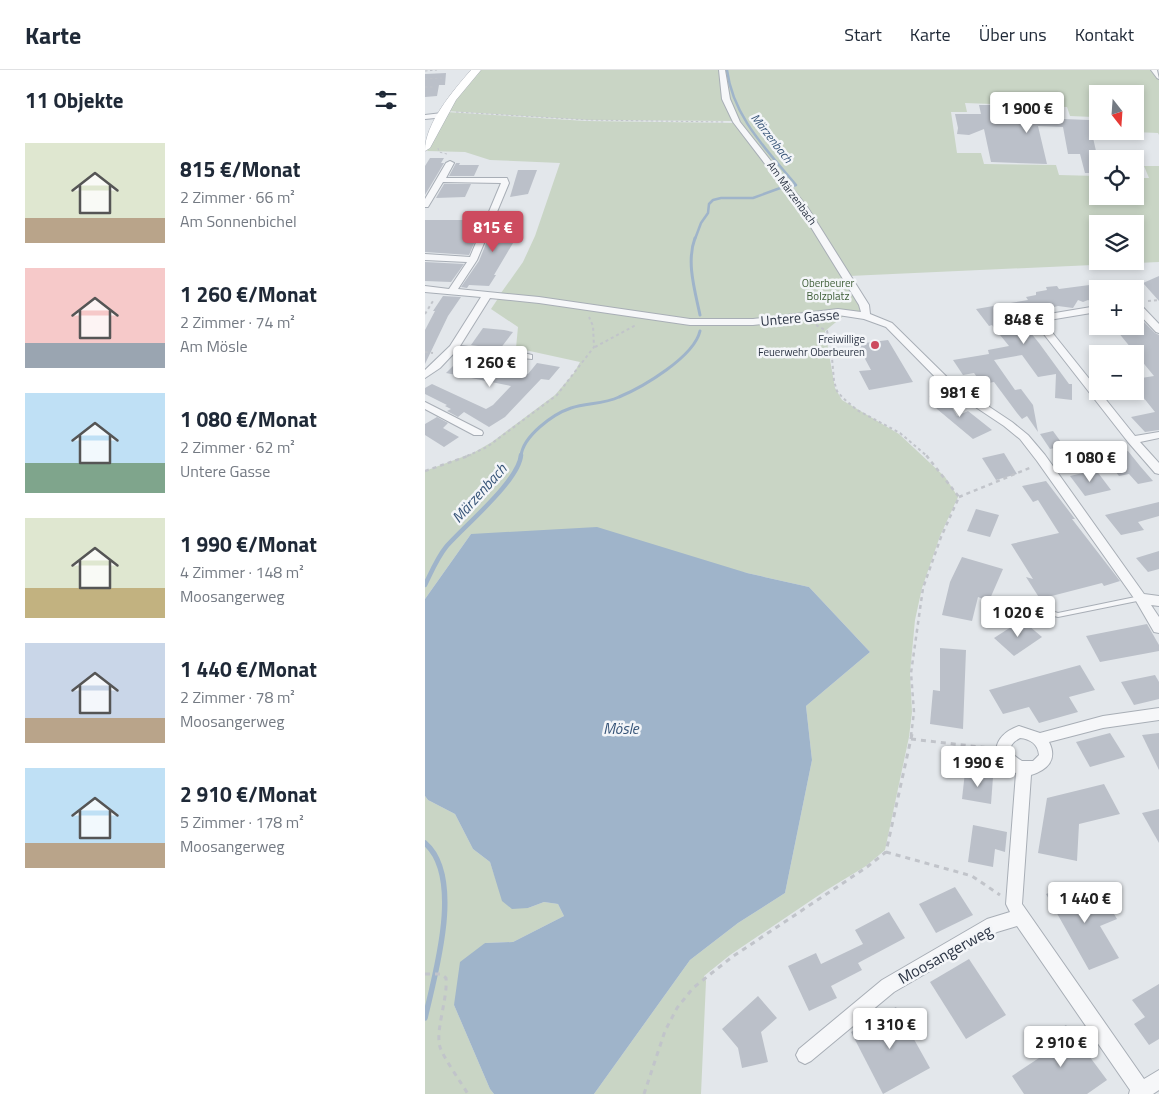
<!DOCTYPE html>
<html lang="de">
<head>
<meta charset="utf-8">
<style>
	:root { --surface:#fff; --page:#f6f6f7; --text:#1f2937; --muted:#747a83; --line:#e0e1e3; --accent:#cd4b5f }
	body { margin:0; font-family:"Titillium Web",sans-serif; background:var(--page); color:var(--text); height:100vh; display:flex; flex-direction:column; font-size:19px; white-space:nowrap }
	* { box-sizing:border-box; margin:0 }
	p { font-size:16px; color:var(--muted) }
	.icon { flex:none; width:28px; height:28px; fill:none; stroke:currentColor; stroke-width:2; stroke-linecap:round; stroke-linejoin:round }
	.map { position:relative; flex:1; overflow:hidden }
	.side { display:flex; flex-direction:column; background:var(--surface); width:425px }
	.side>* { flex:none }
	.needle { width:32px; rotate:163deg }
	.fabs { position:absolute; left:664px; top:15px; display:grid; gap:10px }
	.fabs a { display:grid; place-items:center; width:55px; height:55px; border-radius:0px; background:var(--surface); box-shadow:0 2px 8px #0003; font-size:25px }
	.price { position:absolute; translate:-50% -42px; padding:0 11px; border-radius:5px; background:#fff; color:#222; font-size:16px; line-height:32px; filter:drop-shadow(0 1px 2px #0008) }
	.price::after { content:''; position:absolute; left:50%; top:30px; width:15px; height:11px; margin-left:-8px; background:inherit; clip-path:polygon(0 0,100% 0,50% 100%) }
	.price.active { background:var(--accent); color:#fff }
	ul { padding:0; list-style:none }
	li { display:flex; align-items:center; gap:15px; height:125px; padding:0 25px }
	li span { display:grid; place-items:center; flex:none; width:140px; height:100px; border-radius:0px; color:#555 }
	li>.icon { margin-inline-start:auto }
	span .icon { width:60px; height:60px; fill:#fffc; stroke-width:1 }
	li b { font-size:21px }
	h2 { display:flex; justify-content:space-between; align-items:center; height:60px; padding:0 25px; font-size:21px }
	header { display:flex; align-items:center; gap:30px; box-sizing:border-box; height:70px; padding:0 25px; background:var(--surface); border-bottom:1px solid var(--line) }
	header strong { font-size:24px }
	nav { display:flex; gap:28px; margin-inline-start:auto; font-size:18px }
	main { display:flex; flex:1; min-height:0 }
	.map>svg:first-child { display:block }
</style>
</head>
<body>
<header>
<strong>Karte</strong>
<nav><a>Start</a><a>Karte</a><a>Über uns</a><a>Kontakt</a></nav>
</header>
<main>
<section class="side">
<h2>11 Objekte<svg class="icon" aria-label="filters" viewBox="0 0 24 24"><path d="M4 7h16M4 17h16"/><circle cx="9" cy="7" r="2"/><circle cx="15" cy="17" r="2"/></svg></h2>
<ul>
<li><span style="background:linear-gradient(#dfe7d0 75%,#b9a48a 0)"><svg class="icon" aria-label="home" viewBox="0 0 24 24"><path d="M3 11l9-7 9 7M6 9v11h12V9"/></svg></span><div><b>815 €/Monat</b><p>2 Zimmer · 66 m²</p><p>Am Sonnenbichel</p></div></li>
<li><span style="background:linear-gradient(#f6c9c9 75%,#9aa5b1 0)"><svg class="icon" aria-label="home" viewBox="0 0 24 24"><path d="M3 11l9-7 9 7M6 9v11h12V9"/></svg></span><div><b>1 260 €/Monat</b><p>2 Zimmer · 74 m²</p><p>Am Mösle</p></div></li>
<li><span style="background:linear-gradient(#bfe0f5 70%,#7fa58c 0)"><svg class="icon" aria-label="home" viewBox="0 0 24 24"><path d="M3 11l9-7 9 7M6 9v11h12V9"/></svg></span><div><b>1 080 €/Monat</b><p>2 Zimmer · 62 m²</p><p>Untere Gasse</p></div></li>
<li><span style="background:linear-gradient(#dfe7d0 70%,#c2b280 0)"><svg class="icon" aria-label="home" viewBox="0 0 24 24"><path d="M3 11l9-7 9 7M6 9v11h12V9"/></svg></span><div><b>1 990 €/Monat</b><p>4 Zimmer · 148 m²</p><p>Moosangerweg</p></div></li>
<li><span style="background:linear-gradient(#c9d6e8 75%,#b9a48a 0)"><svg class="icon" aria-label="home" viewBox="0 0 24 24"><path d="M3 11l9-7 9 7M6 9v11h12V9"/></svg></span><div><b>1 440 €/Monat</b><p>2 Zimmer · 78 m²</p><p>Moosangerweg</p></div></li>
<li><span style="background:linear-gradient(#bfe0f5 75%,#b9a48a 0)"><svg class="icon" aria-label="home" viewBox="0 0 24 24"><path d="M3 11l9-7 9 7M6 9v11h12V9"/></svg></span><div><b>2 910 €/Monat</b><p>5 Zimmer · 178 m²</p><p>Moosangerweg</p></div></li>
</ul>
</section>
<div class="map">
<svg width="734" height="1024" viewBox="0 0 734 1024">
	<rect width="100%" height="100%" fill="#e3e7eb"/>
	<g fill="#c9d5c5" fill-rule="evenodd">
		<path d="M54,0H296L310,51L163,50L22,41Z"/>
		<path d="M298,0H727L734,9V65L733,63L686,61H710V24H672V61H671L668,47L645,46L642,37L540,33L542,42H526L532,83H556L559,94L631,95L634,105L672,106V126H710V108H724L719,96H734V192L424,206L383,141L313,51L302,29ZM672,154H710V191H672Z"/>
		<path d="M21,42L161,51L311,53L360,115L437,235L438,244L413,241L372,244L328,250L268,251L76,223L98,192L110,166L135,93L65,90L40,82L2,81Z"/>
		<path d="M74,227L265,254L328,253L421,244L400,261L410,318L417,330L474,364L520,407L533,427L515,466L497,518L490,550L485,603L487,642L484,667L460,780L441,796L400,821L305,885L279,906L281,911L276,1024H169L265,890L313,853L360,823L387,690L381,636L445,582L384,517L322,503L46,464L0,529V401L48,383L67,372L130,325L149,303L155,292L91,278L93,257L66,239Z"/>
		<path d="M0,726L3,730L30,744L48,779L65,792L71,810L103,838L119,832L133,834L139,846L88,872L60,873L29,935L65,1019L69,1024H0Z"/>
	</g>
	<path fill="#9fb4ca" d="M172,457L322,503L384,517L445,582L381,636L387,690L360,823L313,853L265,890L169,1024H69L65,1019L29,935L35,892L60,873L88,872L139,846L133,834L119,832L103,838L87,839L77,831L65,792L48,779L30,744L3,730L0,726V529L46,464Z"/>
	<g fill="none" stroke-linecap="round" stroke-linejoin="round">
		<g stroke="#9fb4ca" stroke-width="2.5">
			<path d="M302,0C308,47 342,80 371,115L368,116"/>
			<path d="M270,169L276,153L283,143L284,134L288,130L296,128H328L358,117"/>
		</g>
		<g stroke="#9fb4ca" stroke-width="3">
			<path d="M270,168C261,192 270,221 275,245"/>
			<path d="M96,386C98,366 128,344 146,338C162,333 179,334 194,327C218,317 269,287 275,261"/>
		</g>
		<path stroke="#9fb4ca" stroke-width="4.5" d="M0,515C6,503 12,488 21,477C39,456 94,411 96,385"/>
		<path stroke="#9fb4ca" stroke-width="5.5" d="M0,773C39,807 10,904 0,948"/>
	</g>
	<g fill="#bbc0c9">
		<path d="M21,3L20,15H14L12,26L0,27V4Z"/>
		<path d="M554,35H587L588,39L635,40L638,49L664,50L671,81L672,103H660L655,84H643L638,57L613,56L622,94L566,92L559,59L544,65L532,64L533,58L530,44H556Z"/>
		<path d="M5,88H19L16,93H19L0,125V96Z"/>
		<path d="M31,93H35L34,95H54L49,106H24Z"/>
		<path d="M93,100H112L103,124L85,127Z"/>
		<path d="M19,114H46L40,127L11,128Z"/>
		<path d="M71,149H93L87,168H91L69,205H71L64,216L44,215L42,218L36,217L54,191Z"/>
		<path d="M0,150H59L44,185L0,182Z"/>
		<path d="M0,192L39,194L26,212L0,211Z"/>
		<path d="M734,206V231L718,213Z"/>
		<path d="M672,214V234L663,230L658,232L653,230L648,238L633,236L592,246L614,273L644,314H647V330L630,328L631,304L613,307L597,285L569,290L590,320L596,319L608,335L613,362L602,346L597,349L592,343L569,312L557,314L549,303L538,305L528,290L564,284L563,280L584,276L567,255L564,256L551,239L603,230L601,227L611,225V222L622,220L621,217L632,216L634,219Z"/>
		<path d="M18,226L36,227L23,246L0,294V260L10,241H8Z"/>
		<path d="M710,243L730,263L734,265V360L720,362L706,347L730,342L714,322L710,323V309L729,306L688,256H710Z"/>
		<path d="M58,258L79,260L88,262L75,279L46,275Z"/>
		<path d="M463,270L488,312L444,320L434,301L446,300L432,274Z"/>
		<path d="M40,284L69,287L62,296L103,304L112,293L135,297L124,310L116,309L80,347L64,357L39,342L33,347L22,341L26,339L20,336L22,335L0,324V318L7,314L61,339L68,335L86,316L21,303Z"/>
		<path d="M519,324L532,346L543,341L567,360L548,369L512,339L504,326Z"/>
		<path d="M12,347L23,353L18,358L34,367L19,377L0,365V354Z"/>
		<path d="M628,361L636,372L639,376L625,379L615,364Z"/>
		<path d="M703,381L715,396L728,411L713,414L704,404L694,406L679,387Z"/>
		<path d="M579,383L592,404L571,410L557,388Z"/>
		<path d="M671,400L686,420L660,426L645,406Z"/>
		<path d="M621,411L650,449H647L695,511L679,516L677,513L615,529L601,507L608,509L586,474L634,463L613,430L608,432L597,416Z"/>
		<path d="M734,432V446L713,452L719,460L696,465L680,445Z"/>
		<path d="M551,439L574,445L565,467L542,461Z"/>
		<path d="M734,481V499L723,502L711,488Z"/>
		<path d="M537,487L578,499L564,531L553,527L547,551L517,545L525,512Z"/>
		<path d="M597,550L617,567L589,586L569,568Z"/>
		<path d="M722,554L734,575V581L675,592L661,566Z"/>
		<path d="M515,578L541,580L538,659L505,654L508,620L515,621Z"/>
		<path d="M655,595L670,620L644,627L653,642L614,653L604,637L578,644L564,620Z"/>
		<path d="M730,605L734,612V629L709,635L696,612Z"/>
		<path d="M685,663L700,687L665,697L651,672Z"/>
		<path d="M734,663V700L717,665Z"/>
		<path d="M540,702L568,707L566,734L537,729Z"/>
		<path d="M679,714L695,744L654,754L652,791L613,783L622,728Z"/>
		<path d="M734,739V773L717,743Z"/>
		<path d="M548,755L582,762L580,782L570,779L568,797L543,792Z"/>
		<path d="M651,813L661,830L677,824L692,849L675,856L694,888L664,900L621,824Z"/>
		<path d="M530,817L548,845L511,863L494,834Z"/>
		<path d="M464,842L480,868L433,893L437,900L406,916L412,928L384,941L363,896L391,883L396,894L438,874L430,860Z"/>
		<path d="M544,889L581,945L541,969L505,912Z"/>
		<path d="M734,914V969L724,975L709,954L720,947L707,930Z"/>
		<path d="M333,926L352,948L336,962L343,992L317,998L313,978L297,959Z"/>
		<path d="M471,937L505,998L458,1024L426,962Z"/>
		<path d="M641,955L682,1010L662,1024H599L587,1006L620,984L613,973Z"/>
	</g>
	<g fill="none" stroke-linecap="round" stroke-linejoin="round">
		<g stroke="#a8aeb6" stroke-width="2">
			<path id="lane" d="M715,526H717L718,528L717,530L633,547L611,541L610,539L611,537H613L633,543Z"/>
		</g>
		<g stroke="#a8aeb6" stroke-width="2">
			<g id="street">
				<path d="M294,0H300L305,29L315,52L383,138L444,235L445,244L467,253L527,312L587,352L603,365L620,385L719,524L734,526V536L726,535L734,547V563L729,562L711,531L612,391L595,369L579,356L519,316L461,257L439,249L413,245L328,255H265L114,233L65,228L35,276L103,284L107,285V289L31,281L15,298L0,308V300L25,276L56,227L0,222V216L24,219L42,192L0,190V184L45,187L76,113L18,112L3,137H0V129L21,93L25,91L29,93L21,108H82L84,113L52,190L33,219L114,227L265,249H328L413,239L436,242L434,235L376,141L308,52L297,29Z"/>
				<path d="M726,0H732L734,9L732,8Z"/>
				<path d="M17,43H20V47L0,49V45Z"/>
				<path d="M710,231L713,232L734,254V263L731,262L710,240Z"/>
				<path d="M672,236V242L618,251L710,366L734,362V368L715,372L734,393V404L730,403L703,372L607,249L612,246Z"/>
				<path d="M0,332L57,361L58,363L57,365H49L0,339Z"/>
				<path d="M734,638V650L678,658L624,672C633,690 622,700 606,705L597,834L719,1009L734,1000V1020L728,1024H704L705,1020L592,856L572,862L469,922L386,991L380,994L374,991L371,985L374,979L457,910L562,849L585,842L581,834L591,703C563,690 566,666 594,656L615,663L678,646ZM595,668C605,669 613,674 614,685L608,691H597C585,684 580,676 595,668Z"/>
			</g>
		</g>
		<g stroke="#a8aeb6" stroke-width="1">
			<path id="secondary" d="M46,0H56L31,30L5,78L0,81C0,53 28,21 46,0Z"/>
		</g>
		<g stroke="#c1c4ca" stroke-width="1" stroke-dasharray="2.5 2.5" stroke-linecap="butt">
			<path d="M0,1L12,0"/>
			<path d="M0,9L17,8"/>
			<path d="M0,17H9"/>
			<path d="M31,42L163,50L300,52"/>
			<path d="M13,78L14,82L22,84"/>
		</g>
		<g stroke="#c1c4ca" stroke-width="2" stroke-dasharray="3 3" stroke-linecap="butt">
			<path d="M723,231L734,230"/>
			<path d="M0,244L8,231"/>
			<path d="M391,255L402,261L406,276L409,311L412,321L418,328L432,340L475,363L502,386"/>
			<path d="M170,277L211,255"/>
			<path d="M0,282L8,283"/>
			<path d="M640,382L694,372"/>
			<path d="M42,386L62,377L132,325L169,277L168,256L164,247"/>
		</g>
		<g stroke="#c1c4ca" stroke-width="2.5" stroke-dasharray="4 4" stroke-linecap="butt">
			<path d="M0,401L46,385"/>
			<path d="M534,427L607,397"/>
			<path d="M486,666L489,642L486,603L498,518L516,467L534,427L501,385"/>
		</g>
		<g stroke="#c1c4ca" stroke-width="3" stroke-dasharray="5 5" stroke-linecap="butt">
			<path d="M486,669L564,678"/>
			<path d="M461,782L547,806L575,825"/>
			<path d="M0,904H16L21,908C23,928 10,961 15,977C18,987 37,1014 43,1024"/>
			<path d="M219,1024L240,961L252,938L268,918L307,887L442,797L461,782L487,664"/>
		</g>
		<use href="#lane" fill="#f6f7f9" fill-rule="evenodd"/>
		<use href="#street" fill="#f6f7f9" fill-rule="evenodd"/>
		<use href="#secondary" fill="#fff" fill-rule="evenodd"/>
	</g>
	<circle fill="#cd4b5f" stroke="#f3f5f8" stroke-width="2" cx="450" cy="275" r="5"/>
	<g text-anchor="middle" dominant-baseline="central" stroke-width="5" stroke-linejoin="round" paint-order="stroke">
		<g font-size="11" fill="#2b3444" stroke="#f3f5f8">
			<text transform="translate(367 123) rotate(54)">Am Märzenbach</text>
		</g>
		<g font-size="11" fill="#405f39" stroke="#f3f5f8">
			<text x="403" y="213">Oberbeurer<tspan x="403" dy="13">Bolzplatz</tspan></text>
		</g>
		<g font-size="11" fill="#2b3444" stroke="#f3f5f8" text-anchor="end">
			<text x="440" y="269">Freiwillige<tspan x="440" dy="13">Feuerwehr Oberbeuren</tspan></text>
		</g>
		<g font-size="12" font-style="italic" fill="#355377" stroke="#f3f5f8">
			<text transform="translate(347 68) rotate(52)">Märzenbach</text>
		</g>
		<g font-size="14" fill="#2b3444" stroke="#f3f5f8">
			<text transform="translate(375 247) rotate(-5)">Untere Gasse</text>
		</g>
		<g font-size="15" font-style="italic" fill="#355377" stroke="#f3f5f8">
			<text transform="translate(54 423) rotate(-48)">Märzenbach</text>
			<text x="196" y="658">Mösle</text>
		</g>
		<g font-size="16" fill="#2b3444" stroke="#f3f5f8">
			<text transform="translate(520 884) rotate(-29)">Moosangerweg</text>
		</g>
	</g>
</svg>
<div class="fabs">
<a><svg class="needle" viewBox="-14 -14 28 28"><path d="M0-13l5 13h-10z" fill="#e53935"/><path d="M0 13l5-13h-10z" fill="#747a83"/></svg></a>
<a><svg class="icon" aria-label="locate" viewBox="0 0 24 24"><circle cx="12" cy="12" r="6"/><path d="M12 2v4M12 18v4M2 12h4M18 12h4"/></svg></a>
<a><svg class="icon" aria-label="layers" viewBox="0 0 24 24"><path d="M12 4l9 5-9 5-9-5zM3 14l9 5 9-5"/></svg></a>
<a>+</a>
<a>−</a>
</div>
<b class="price" style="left:602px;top:64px">1 900 €</b>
<b class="price active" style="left:68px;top:183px">815 €</b>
<b class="price" style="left:599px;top:275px">848 €</b>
<b class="price" style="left:65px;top:318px">1 260 €</b>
<b class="price" style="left:535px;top:348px">981 €</b>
<b class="price" style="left:665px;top:413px">1 080 €</b>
<b class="price" style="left:593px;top:568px">1 020 €</b>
<b class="price" style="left:553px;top:718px">1 990 €</b>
<b class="price" style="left:660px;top:854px">1 440 €</b>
<b class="price" style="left:465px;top:980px">1 310 €</b>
<b class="price" style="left:636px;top:998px">2 910 €</b>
</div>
</main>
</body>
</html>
